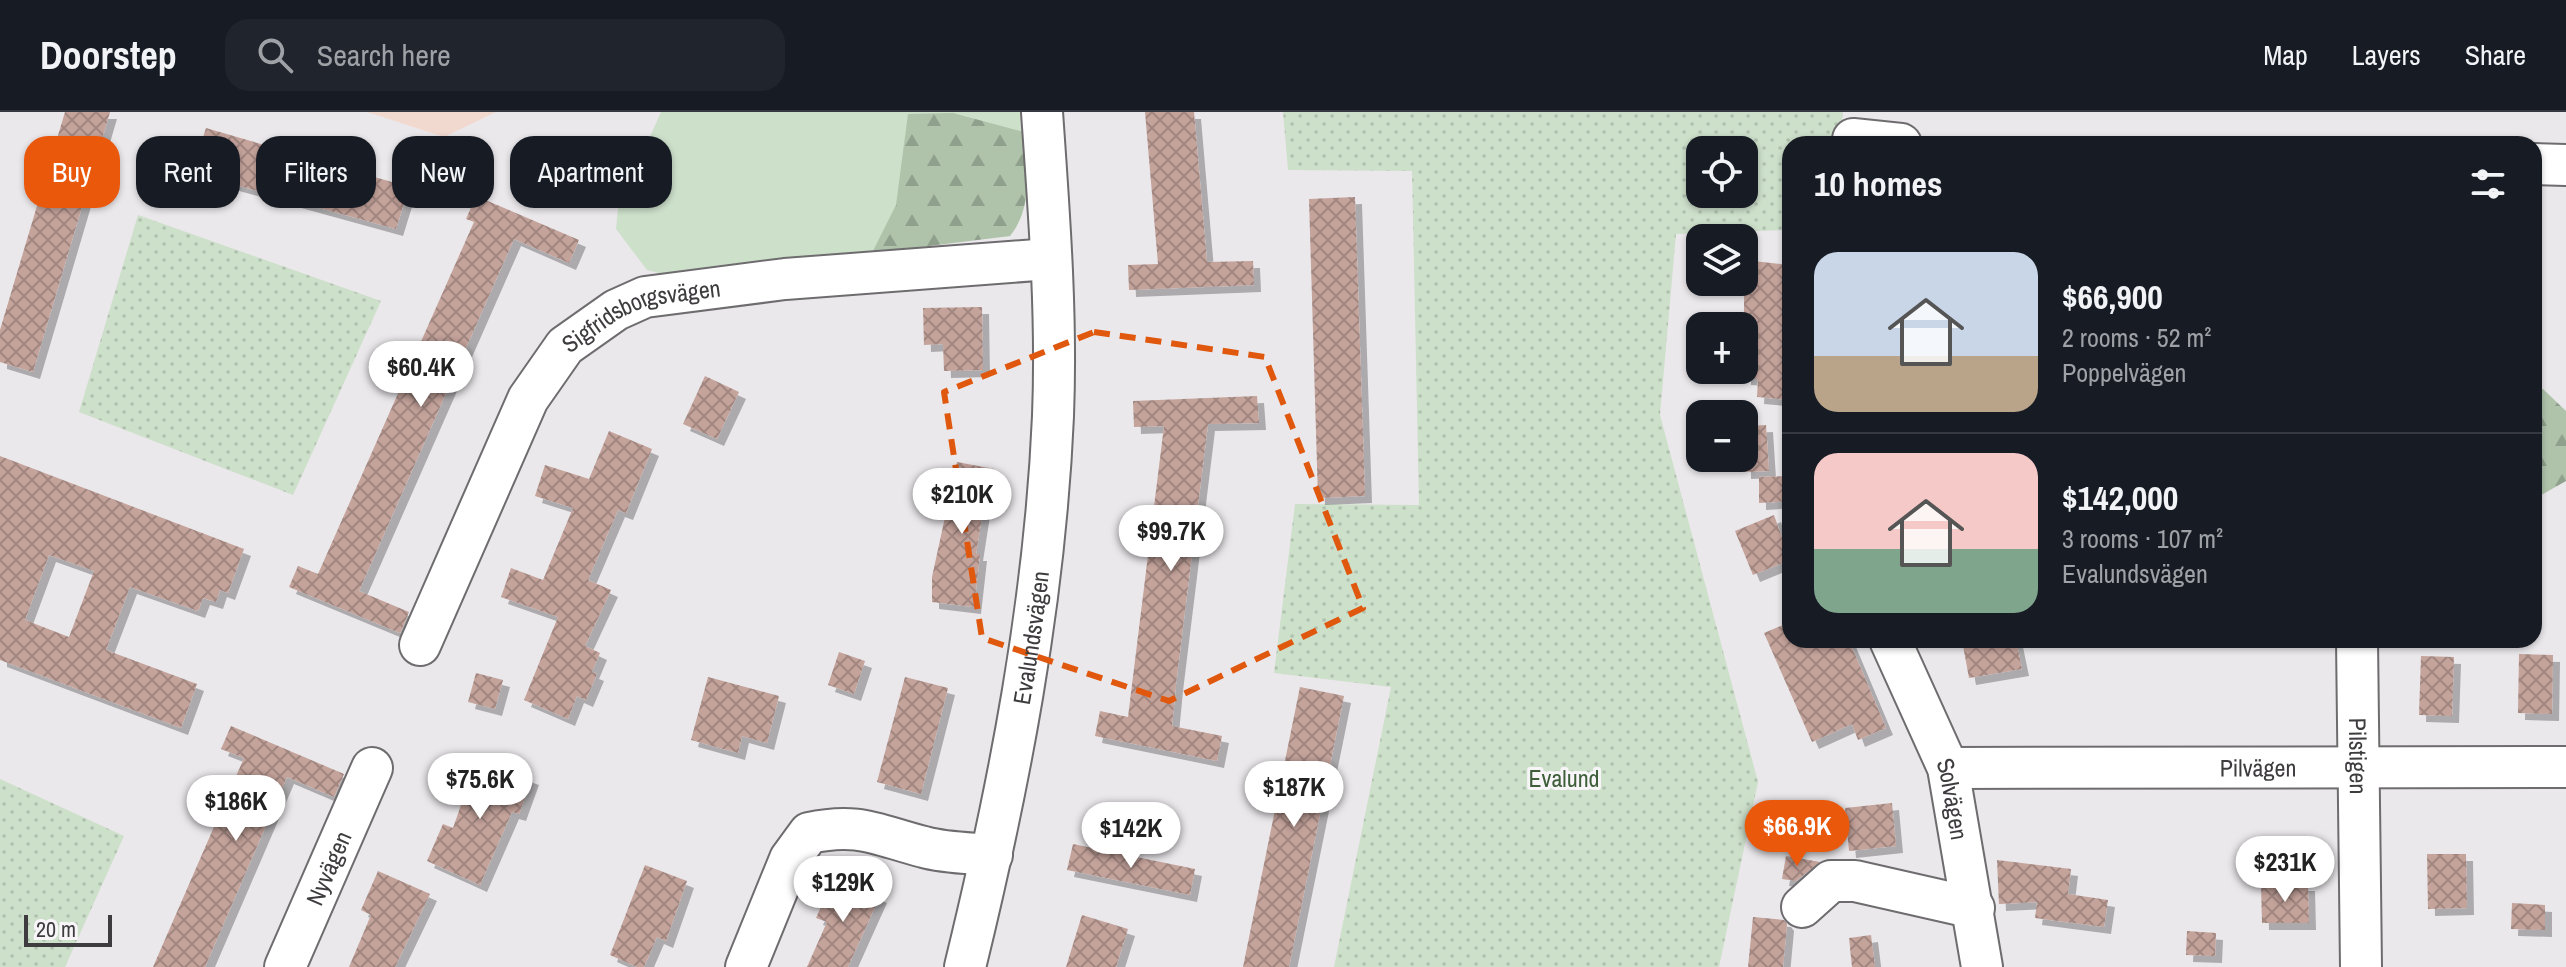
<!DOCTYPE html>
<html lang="en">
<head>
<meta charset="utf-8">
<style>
	:root { --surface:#171b24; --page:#20242c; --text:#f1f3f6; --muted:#9ea1a6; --line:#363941; --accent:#ea580c }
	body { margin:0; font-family:"Archivo Narrow",sans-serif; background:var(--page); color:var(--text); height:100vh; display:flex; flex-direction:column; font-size:30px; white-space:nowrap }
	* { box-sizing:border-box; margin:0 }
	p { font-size:26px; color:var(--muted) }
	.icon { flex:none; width:44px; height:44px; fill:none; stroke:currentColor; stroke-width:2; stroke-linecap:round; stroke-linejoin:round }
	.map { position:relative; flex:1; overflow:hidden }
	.sheet { position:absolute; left:1782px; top:24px; width:760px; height:512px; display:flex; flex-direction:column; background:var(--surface); border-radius:24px; box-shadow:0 2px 6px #0004 }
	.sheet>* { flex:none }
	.hud { position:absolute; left:24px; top:24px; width:760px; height:72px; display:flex; gap:16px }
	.controls { position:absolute; left:1686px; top:24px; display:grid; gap:16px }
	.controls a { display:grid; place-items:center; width:72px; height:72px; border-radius:16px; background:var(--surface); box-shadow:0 2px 6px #0004; font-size:40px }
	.scale { position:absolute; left:24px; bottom:20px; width:88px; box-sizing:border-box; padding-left:8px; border:4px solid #3e3c3e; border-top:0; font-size:22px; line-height:28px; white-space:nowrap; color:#3e3c3e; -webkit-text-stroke:6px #f8f5f8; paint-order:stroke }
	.price { position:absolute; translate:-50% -68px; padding:0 18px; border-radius:28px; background:#fff; color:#222; font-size:26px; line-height:52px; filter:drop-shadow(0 2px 4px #0008) }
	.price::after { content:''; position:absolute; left:50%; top:48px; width:24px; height:18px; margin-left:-12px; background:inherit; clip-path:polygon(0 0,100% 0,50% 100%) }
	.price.on { background:var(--accent); color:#fff }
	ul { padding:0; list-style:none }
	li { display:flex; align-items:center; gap:24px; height:200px; padding:0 32px }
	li+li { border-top:2px solid var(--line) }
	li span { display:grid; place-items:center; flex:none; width:224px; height:160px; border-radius:24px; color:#555 }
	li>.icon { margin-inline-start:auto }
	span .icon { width:96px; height:96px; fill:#fffc; stroke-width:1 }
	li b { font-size:34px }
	h2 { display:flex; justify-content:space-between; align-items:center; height:96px; padding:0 32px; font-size:34px }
	.pill { padding:0 28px; border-radius:24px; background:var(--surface); box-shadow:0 2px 6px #0004; font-size:28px; line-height:72px }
	.pill.on { background:var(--accent); color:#fff }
	header { display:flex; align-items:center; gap:48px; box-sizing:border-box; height:112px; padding:0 40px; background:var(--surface); border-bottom:2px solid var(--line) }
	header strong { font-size:38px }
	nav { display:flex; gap:44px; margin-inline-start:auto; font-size:28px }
	.search { width:560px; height:72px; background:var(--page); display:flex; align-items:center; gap:20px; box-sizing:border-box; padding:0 28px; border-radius:24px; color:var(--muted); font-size:30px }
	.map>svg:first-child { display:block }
</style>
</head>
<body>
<header>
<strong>Doorstep</strong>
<div class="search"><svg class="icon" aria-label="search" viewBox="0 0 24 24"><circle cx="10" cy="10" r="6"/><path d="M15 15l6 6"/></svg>Search here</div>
<nav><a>Map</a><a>Layers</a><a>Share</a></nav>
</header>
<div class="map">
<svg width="2566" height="855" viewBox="0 0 2566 855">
	<defs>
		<pattern id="forest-firs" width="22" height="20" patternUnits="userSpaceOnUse" patternTransform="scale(2)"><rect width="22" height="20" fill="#aec3aa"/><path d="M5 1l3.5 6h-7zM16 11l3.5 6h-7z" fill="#8fa08c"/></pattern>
		<pattern id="park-dots" width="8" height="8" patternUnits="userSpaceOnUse" patternTransform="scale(2)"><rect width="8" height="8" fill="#cde0ca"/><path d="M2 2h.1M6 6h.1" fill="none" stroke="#b1c1af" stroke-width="1.8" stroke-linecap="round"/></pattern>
		<pattern id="building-cross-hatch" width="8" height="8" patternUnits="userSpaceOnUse" patternTransform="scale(2)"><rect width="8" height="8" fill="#c4a39b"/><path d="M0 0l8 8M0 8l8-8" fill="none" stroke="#a18680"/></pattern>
		<filter id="shadow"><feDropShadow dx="7" dy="7" stdDeviation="0" flood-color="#0004"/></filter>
	</defs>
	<rect width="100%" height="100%" fill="#ebe8eb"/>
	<path fill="#f2d9d0" d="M367,0H496L444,25Z"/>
	<path fill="#cde0ca" d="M661,0H1023C1026,42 1037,90 1010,124L663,162L647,158L616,117L618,97Z"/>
	<g fill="url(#forest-firs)">
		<path d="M953,1L1024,20C1026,57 1034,94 1010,124L872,141L896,93L908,2Z"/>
		<path d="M2534,276L2543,277L2566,299V369L2534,387Z"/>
	</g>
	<g fill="url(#park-dots)" fill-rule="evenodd">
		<path d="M1283,0H1843L1839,32H1790V118L1676,122L1660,303L1758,670L1719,855H1334L1391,575L1274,561L1295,392L1419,393L1412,59L1288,58ZM1700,38H1744V82H1700Z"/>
		<path d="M138,103L381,189L293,383L79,300Z"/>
		<path d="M0,667L124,724L65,855H0Z"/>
	</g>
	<g fill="url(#building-cross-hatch)" fill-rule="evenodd" filter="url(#shadow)">
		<path d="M65,0H110L33,260L0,250V218Z"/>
		<path d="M1145,0H1194L1207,150L1253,149L1254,173L1129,178L1128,153L1158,152Z"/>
		<path d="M206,16L409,75L396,117L192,61Z"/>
		<path d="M476,84L579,128L569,151L514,127L359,479L409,500L400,521L289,475L298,454L318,462L474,110L466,107Z"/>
		<path d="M1355,85L1365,384L1318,386L1309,87Z"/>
		<path d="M1744,148L1790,153V288L1757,285L1758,267L1744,266Z"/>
		<path d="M982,195L983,258L944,259L943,232L924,233L923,196Z"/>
		<path d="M705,264L739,280L717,327L683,312Z"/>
		<path d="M1257,284L1259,311L1208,312L1176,572L1172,614L1222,624L1217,649L1095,624L1100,599L1128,605L1164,314L1134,315L1133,289Z"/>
		<path d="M1766,313L1769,359L1744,360V314Z"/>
		<path d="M609,319L652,337L626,401L618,398L588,468L611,478L585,534L600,541L592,560L597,562L586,588L577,584L568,607L524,588L558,505L501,485L511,456L543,468L573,396L535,384L545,353L589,367Z"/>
		<path d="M0,344L244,437L228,481L220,478L216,490L203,486L198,499L130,475L106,538L197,572L181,616L0,548ZM49,443L94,459L69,525L25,508Z"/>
		<path d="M957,350L994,357L992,367H996L991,393L984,391L976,442H980L974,495L932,490V465Z"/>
		<path d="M1790,364V389L1759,391V365Z"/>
		<path d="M1774,403L1790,448L1753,463L1735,419Z"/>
		<path d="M1790,510V528H1822L1825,535L1849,528L1886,616L1858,628L1852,612L1812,630L1764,521Z"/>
		<path d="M1962,528H2016L2022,557L1969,566Z"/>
		<path d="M839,540L865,549L854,582L828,573Z"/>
		<path d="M2519,542L2553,543L2552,602L2518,601Z"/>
		<path d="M2421,544L2454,545L2452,604L2419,603Z"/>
		<path d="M476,561L503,568L495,597L468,590Z"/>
		<path d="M708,565L779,584L767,631L742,624L738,641L691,628Z"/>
		<path d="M905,565L948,576L921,682L877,670Z"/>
		<path d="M1300,575L1344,584L1332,643L1289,855H1243Z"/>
		<path d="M231,614L344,662L334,685L287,665L205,855H153L244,646L221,637Z"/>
		<path d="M477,647L532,666L519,702L512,700L480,773L427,749L443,712L453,716Z"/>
		<path d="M1892,691L1896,734L1849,739L1845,696Z"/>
		<path d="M1073,732L1195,757L1190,783L1067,758Z"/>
		<path d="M2427,742H2466L2467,796L2428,797Z"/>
		<path d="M1786,744L1820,750L1796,769L1782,767Z"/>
		<path d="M1997,748L2071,757L2068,782L2108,788L2104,815L2035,806L2037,790L1999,792Z"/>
		<path d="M645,753L687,769L666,829L657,825L644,855H637L610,843Z"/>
		<path d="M378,759L430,782L395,855H349L371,803L361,798Z"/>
		<path d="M835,764L880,784L848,855H807L827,810L816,806Z"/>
		<path d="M2261,772H2308L2309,811H2262Z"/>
		<path d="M2512,791L2545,793V818L2511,817Z"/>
		<path d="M1082,803L1128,817L1116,855H1066Z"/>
		<path d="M1753,805L1784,808L1787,812L1783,855H1748Z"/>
		<path d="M2187,819L2216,821L2215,844L2186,843Z"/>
		<path d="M1871,823L1875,855H1852L1849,826Z"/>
	</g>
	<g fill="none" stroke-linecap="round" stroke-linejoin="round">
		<g stroke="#6e6c6e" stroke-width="44">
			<g id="minor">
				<path d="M1853,27L1901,32"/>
				<path d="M2534,52L2566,53"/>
				<path id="s1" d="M1890,528L1948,656L1982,855"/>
				<path id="s2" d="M2357,528L2361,855"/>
				<path id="s3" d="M420,533L528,287L565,234L616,198L645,185L785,167L1050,147"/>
				<path id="s4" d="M1948,656L2566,655"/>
				<path d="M1802,795L1831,769H1855L1974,796"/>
				<path id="s5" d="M285,855L372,656"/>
				<path d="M746,855L790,747L809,721C859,710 877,723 924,735C945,741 970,741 992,743"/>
				<path id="s6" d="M965,855C1009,675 1045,490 1053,304C1057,203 1049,100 1042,0"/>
			</g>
		</g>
		<use href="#minor" stroke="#fff" stroke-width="40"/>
	</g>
	<path fill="none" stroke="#e0580e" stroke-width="6" stroke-dasharray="16 10" stroke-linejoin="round" d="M1094,220L1265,245L1363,496L1169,589L982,526L944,280Z"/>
	<g text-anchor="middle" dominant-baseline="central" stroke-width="6" stroke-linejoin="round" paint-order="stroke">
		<g font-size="24" fill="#3e3c3e" stroke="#f8f5f8">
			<text stroke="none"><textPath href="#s3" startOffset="418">Sigfridsborgsvägen</textPath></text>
			<text stroke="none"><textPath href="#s6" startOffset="336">Evalundsvägen</textPath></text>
			<text stroke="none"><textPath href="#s2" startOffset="116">Pilstigen</textPath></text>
			<text stroke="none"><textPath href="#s4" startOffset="310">Pilvägen</textPath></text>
			<text stroke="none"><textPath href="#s1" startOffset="172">Solvägen</textPath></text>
			<text stroke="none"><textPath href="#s5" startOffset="108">Nyvägen</textPath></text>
		</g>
		<g font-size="24" fill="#3d5e39" stroke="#f8f5f8">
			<text x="1564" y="666">Evalund</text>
		</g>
	</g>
</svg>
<div class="controls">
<a><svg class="icon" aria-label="locate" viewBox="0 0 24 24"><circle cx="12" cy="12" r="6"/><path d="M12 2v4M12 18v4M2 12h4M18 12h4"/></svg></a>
<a><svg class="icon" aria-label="layers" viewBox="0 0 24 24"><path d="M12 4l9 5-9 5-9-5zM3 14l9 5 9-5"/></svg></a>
<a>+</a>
<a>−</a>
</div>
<div class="scale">20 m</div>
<b class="price" style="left:421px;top:297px">$60.4K</b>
<b class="price" style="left:962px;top:424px">$210K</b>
<b class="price" style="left:1171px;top:461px">$99.7K</b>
<b class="price" style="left:480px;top:709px">$75.6K</b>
<b class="price" style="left:1294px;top:717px">$187K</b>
<b class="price" style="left:236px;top:731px">$186K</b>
<b class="price on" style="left:1797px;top:756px">$66.9K</b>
<b class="price" style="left:1131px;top:758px">$142K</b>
<b class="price" style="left:2285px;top:792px">$231K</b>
<b class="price" style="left:843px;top:812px">$129K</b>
<div class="hud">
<a class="pill on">Buy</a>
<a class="pill">Rent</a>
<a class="pill">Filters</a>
<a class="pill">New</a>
<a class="pill">Apartment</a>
</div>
<section class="sheet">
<h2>10 homes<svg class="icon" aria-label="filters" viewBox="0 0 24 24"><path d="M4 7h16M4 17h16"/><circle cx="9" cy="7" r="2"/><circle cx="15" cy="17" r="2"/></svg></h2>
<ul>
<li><span style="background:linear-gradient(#c9d6e8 65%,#b9a48a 0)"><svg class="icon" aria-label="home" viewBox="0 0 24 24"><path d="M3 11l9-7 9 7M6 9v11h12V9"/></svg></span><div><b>$66,900</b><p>2 rooms · 52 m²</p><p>Poppelvägen</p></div></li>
<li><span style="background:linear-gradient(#f6c9c9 60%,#7fa58c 0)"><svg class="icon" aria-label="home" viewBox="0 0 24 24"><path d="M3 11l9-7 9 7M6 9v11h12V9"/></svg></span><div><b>$142,000</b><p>3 rooms · 107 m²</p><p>Evalundsvägen</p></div></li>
</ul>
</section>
</div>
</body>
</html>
